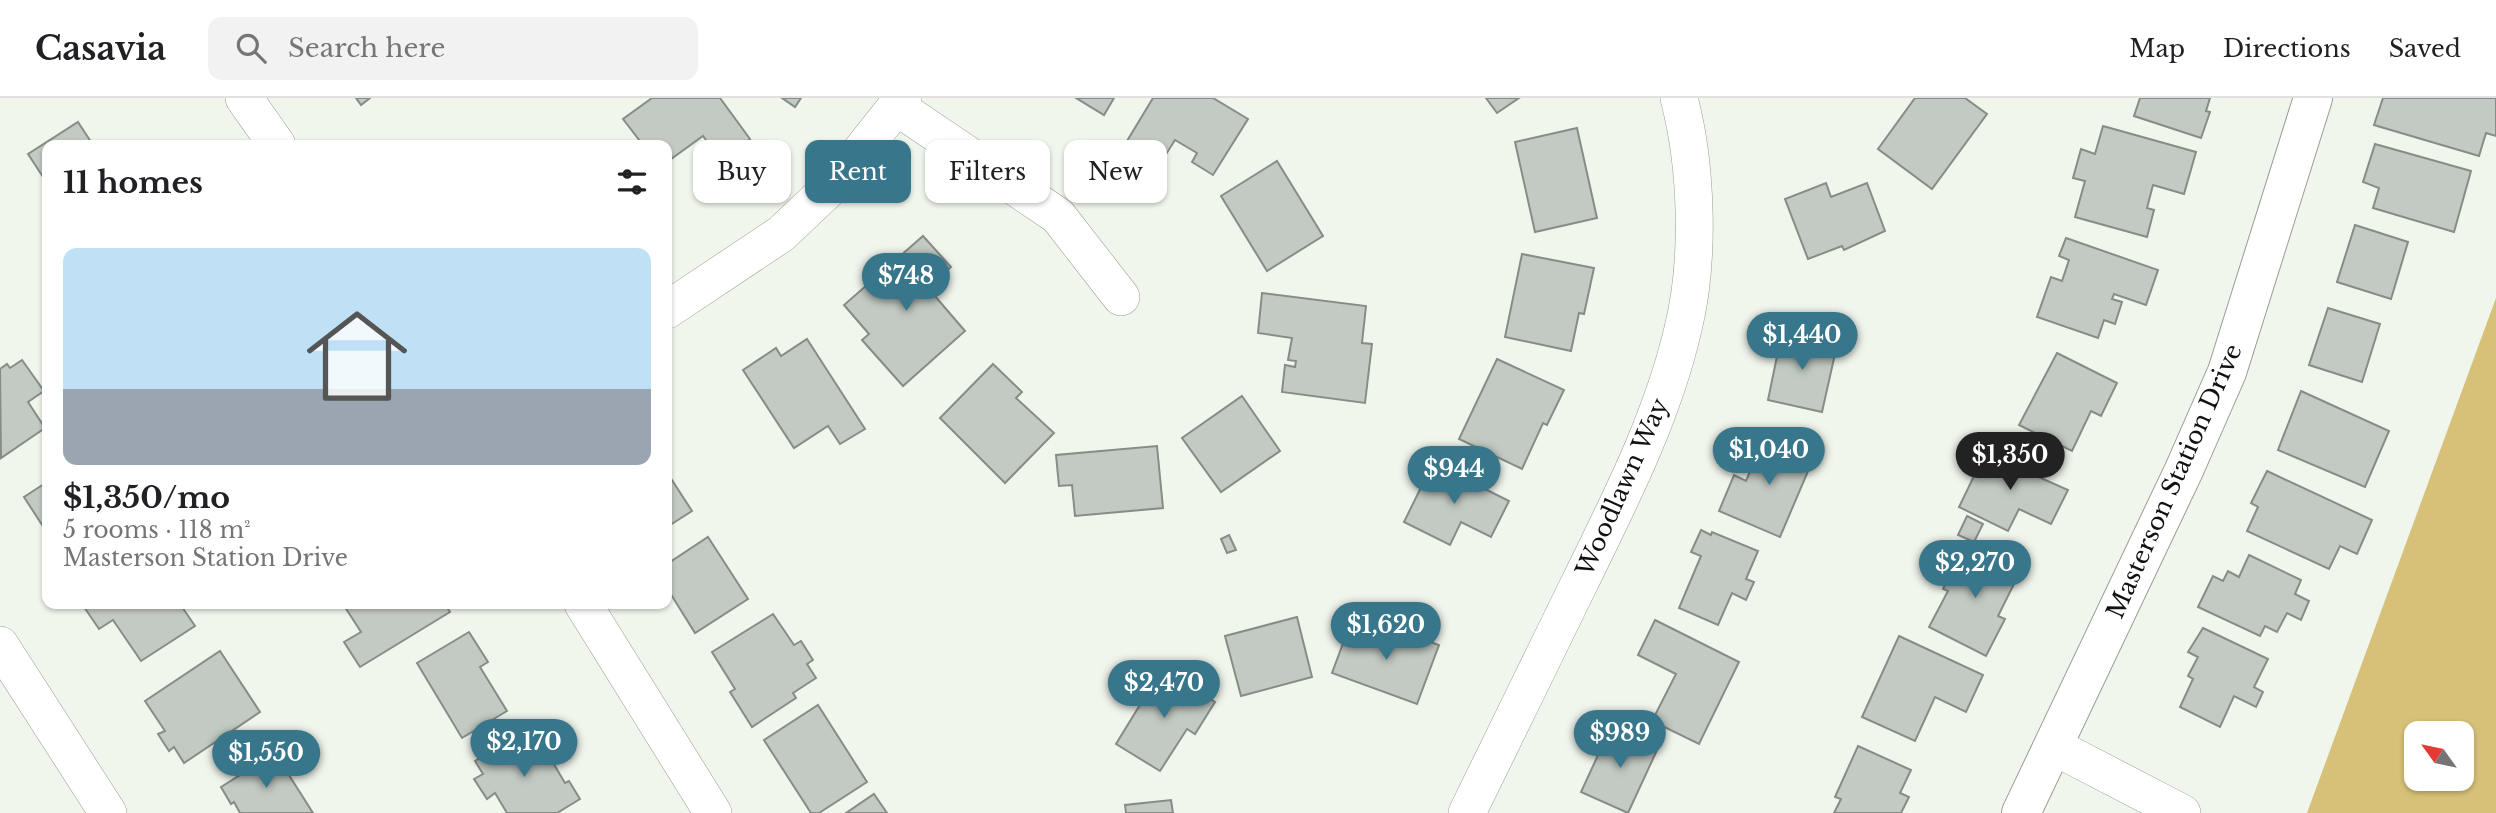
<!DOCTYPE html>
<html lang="en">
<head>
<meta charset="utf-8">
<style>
	:root { --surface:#fff; --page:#f2f2f2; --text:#202124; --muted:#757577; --line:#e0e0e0; --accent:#38768c }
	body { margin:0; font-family:"Libre Baskerville",serif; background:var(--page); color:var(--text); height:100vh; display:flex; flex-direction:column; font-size:26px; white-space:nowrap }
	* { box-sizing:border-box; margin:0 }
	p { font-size:23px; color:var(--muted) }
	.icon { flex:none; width:38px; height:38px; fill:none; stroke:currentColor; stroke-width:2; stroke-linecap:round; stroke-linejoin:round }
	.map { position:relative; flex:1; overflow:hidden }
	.sheet { position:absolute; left:42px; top:42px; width:630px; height:469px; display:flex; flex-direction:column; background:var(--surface); border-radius:14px; box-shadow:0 2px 5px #0004 }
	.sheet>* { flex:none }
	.hud { position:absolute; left:693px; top:42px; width:665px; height:63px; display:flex; gap:14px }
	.needle { width:46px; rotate:303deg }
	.controls { position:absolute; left:2404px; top:623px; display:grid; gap:14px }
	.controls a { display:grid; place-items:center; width:70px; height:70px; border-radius:14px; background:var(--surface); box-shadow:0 2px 5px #0004; font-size:35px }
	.price { position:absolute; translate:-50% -60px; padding:0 16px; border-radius:24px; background:var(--accent); color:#fff; font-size:23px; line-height:46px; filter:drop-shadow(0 2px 4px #0008) }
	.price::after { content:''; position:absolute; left:50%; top:42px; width:21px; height:16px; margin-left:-10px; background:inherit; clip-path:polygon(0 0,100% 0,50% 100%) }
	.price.active { background:#222; color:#fff }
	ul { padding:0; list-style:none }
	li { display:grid; align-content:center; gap:14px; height:371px; padding:0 21px }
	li+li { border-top:2px solid var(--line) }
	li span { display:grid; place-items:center; height:217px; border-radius:14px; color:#555 }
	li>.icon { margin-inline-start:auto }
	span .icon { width:126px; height:126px; fill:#fffc; stroke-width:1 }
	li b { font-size:30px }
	h2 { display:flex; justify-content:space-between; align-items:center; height:84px; padding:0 21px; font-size:30px }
	.tag { padding:0 24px; border-radius:14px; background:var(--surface); box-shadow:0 2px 5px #0004; font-size:24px; line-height:63px }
	.tag.active { background:var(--accent); color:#fff }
	header { display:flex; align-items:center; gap:42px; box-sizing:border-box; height:98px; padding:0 35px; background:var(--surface); border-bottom:2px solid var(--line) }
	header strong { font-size:33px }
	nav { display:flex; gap:38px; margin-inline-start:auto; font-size:24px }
	.search { width:490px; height:63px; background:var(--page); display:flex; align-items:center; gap:18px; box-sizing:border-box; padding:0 24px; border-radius:14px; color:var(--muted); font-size:26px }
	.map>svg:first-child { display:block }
</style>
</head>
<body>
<header>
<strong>Casavia</strong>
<div class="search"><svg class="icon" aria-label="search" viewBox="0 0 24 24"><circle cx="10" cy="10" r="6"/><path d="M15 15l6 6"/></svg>Search here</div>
<nav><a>Map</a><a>Directions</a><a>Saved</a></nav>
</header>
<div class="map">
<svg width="2496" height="715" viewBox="0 0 2496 715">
	<rect width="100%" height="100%" fill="#f1f6ed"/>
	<path fill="#d7c077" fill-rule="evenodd" d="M2496,200V715H2307ZM2417,635H2462V681H2417Z"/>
	<g fill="#c2cac3" stroke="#868d87" stroke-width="2">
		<path d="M356,0H370L361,7Z"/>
		<path d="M652,0H720L750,41L721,63L703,38L667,64V47H643L623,21Z"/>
		<path d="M782,0H801L795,9Z"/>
		<path d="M1076,0H1114L1104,17Z"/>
		<path d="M1153,0H1213L1248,21L1213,77L1192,64L1197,55L1175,42L1158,69L1124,48Z"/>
		<path d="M1486,0H1519L1497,15Z"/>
		<path d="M1915,0H1965L1987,16L1932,91L1878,51Z"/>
		<path d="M2140,0H2210L2206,13L2210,14L2201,40L2134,18Z"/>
		<path d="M2383,0H2496V38L2486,35L2479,58L2374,27Z"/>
		<path d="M78,24L93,47H47V85L28,56Z"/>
		<path d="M2103,28L2196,54L2184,96L2153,87L2147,110L2154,112L2147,139L2075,119L2085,83L2073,80L2081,51L2095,56Z"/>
		<path d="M1577,30L1597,120L1535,134L1515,44Z"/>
		<path d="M2375,46L2471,73L2454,134L2373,110L2379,90L2363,84Z"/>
		<path d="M1277,63L1323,138L1267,173L1221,98Z"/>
		<path d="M1826,85L1831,99L1867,85L1885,133L1844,152L1842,148L1808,161L1785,101Z"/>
		<path d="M2355,127L2408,144L2391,201L2337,184Z"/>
		<path d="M923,138L951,169L928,190L965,233L903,288L862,242L869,236L844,207Z"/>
		<path d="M2066,140L2158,172L2146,207L2114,196L2112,201L2122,204L2115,226L2104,222L2098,240L2037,219L2051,179L2062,183L2069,162L2059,158Z"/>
		<path d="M1522,156L1594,170L1584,216L1579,215L1571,253L1505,239Z"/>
		<path d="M1262,195L1366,208L1362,245L1372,246L1365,305L1282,294L1285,267L1295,269L1296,263L1288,262L1292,240L1258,235Z"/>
		<path d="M2328,210L2380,226L2362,284L2309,267Z"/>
		<path d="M1782,234L1837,247L1822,314L1768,302Z"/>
		<path d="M807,241L865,331L840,346L828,328L794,350L743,272L776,250L781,258Z"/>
		<path d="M2057,255L2117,285L2101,318L2091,313L2072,353L2019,327Z"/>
		<path d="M1497,261L1564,292L1547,327L1543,325L1522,371L1459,341Z"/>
		<path d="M22,262L44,293L28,304L45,330L1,360L0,271L7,266L10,270Z"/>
		<path d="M993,266L1022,294L1016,300L1054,335L1005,385L940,320Z"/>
		<path d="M2301,293L2389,333L2365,389L2278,352Z"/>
		<path d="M1242,298L1280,353L1221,394L1182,340Z"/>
		<path d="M1765,338L1814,359L1780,439L1719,413L1734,377L1746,383Z"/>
		<path d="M1157,348L1163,410L1075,418L1072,387L1059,388L1056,357Z"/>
		<path d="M1988,349L2036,372L2034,377L2068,392L2051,426L2019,411L2008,433L1959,409Z"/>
		<path d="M1433,365L1509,403L1491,439L1461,424L1450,447L1404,424Z"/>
		<path d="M2267,373L2372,422L2357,456L2340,448L2329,471L2247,433L2258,409L2251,405Z"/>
		<path d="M670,379L692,413L667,429V381Z"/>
		<path d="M47,384V433H46L24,399Z"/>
		<path d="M1967,418L1983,426L1974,444L1958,437Z"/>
		<path d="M1701,432L1711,437L1712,434L1758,453L1746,481L1754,484L1746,502L1732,495L1718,527L1679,510L1701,458L1691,454Z"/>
		<path d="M1229,437L1236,452L1227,455L1221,441Z"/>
		<path d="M708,439L748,501L695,535L667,490V466Z"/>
		<path d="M1965,447L2020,474L1998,518L2005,521L1986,558L1929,529L1948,493L1943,491Z"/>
		<path d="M2249,457L2301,482L2295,496L2309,503L2301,522L2287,515L2277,534L2265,528L2260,538L2198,509L2213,478L2223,483L2228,473L2239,479Z"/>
		<path d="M82,506H180L195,528L141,563L113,522L99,531Z"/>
		<path d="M343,506H445L450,514L360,569L344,544L361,534Z"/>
		<path d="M773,516L794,547L801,543L813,562L807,566L816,580L793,595L796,600L752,629L730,594L735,591L712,554Z"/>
		<path d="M1297,519L1312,579L1241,598L1225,538Z"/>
		<path d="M1655,522L1739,564L1699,646L1652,623L1676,576L1638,557Z"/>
		<path d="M1351,524L1398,541L1401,533L1439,547L1417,606L1332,575Z"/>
		<path d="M2203,530L2268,561L2254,589L2263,594L2256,609L2234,598L2220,629L2180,609L2193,581L2188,578L2198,559L2188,554Z"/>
		<path d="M469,534L488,564L480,569L507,613L462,640L417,565Z"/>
		<path d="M1899,538L1983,577L1966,614L1935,599L1915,643L1862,619Z"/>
		<path d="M220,553L260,614L184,665L174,649L169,653L158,636L165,633L145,603Z"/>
		<path d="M1162,571L1215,604L1195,636L1187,631L1160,673L1116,646Z"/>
		<path d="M818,607L867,684L819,715H811L764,642Z"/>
		<path d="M1611,629L1658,650L1628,715L1581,694Z"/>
		<path d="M525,632L547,666L552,663L565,685L569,683L580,701L557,715H507L495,695L487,701L474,681L483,676L475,663Z"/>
		<path d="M1858,648L1911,672L1900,695L1909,699L1901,715H1834L1841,701L1835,699Z"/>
		<path d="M275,655L313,715H240L234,704L231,706L221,689Z"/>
		<path d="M874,696L887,715H846Z"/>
		<path d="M1171,702L1173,715H1126L1125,707Z"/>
	</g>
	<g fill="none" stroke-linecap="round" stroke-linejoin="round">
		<g stroke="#989c94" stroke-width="38">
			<g id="minor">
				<path d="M244,0L277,47"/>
				<path d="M897,9L1058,118L1121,199"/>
				<path d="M667,212L781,136L838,82L903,0"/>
				<path d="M583,506L713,715"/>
				<path d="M0,547L108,715"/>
				<path d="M2053,648L2182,715"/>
				<path d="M1467,715C1504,639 1542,562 1579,486C1619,404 1662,321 1683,231C1700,163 1697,68 1679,0"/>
			</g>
		</g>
		<g stroke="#989c94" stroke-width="40">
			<path id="tertiary" d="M2021,715L2184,372L2227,274L2313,0"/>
		</g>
		<use href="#minor" stroke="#fff" stroke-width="37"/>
		<use href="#tertiary" stroke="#fff" stroke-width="38"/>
	</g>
	<g text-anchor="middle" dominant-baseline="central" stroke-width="6" stroke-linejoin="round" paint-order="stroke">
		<g font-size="24" fill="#111210" stroke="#fff">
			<text transform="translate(2174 383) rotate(-66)">Masterson Station Drive</text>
			<text transform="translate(1622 389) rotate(-66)">Woodlawn Way</text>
		</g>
	</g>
</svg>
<div class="controls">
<a><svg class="needle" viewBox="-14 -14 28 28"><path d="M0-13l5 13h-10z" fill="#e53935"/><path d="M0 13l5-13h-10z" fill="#757577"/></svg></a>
</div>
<b class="price" style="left:906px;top:215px">$748</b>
<b class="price" style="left:1802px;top:274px">$1,440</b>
<b class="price" style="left:1769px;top:389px">$1,040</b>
<b class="price active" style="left:2010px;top:394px">$1,350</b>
<b class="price" style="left:1454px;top:408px">$944</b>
<b class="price" style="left:1975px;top:502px">$2,270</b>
<b class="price" style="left:1386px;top:564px">$1,620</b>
<b class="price" style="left:1164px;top:622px">$2,470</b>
<b class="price" style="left:1620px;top:672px">$989</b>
<b class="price" style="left:524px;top:681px">$2,170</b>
<b class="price" style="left:266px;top:692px">$1,550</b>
<div class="hud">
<a class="tag">Buy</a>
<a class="tag active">Rent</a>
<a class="tag">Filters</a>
<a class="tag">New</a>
</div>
<section class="sheet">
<h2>11 homes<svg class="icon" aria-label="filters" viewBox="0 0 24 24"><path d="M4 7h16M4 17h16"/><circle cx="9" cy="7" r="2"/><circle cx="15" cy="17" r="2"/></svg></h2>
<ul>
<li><span style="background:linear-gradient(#bfe0f5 65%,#9aa5b1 0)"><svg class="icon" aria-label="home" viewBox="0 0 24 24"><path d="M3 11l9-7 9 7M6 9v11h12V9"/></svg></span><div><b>$1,350/mo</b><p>5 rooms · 118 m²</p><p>Masterson Station Drive</p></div></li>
</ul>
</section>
</div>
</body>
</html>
